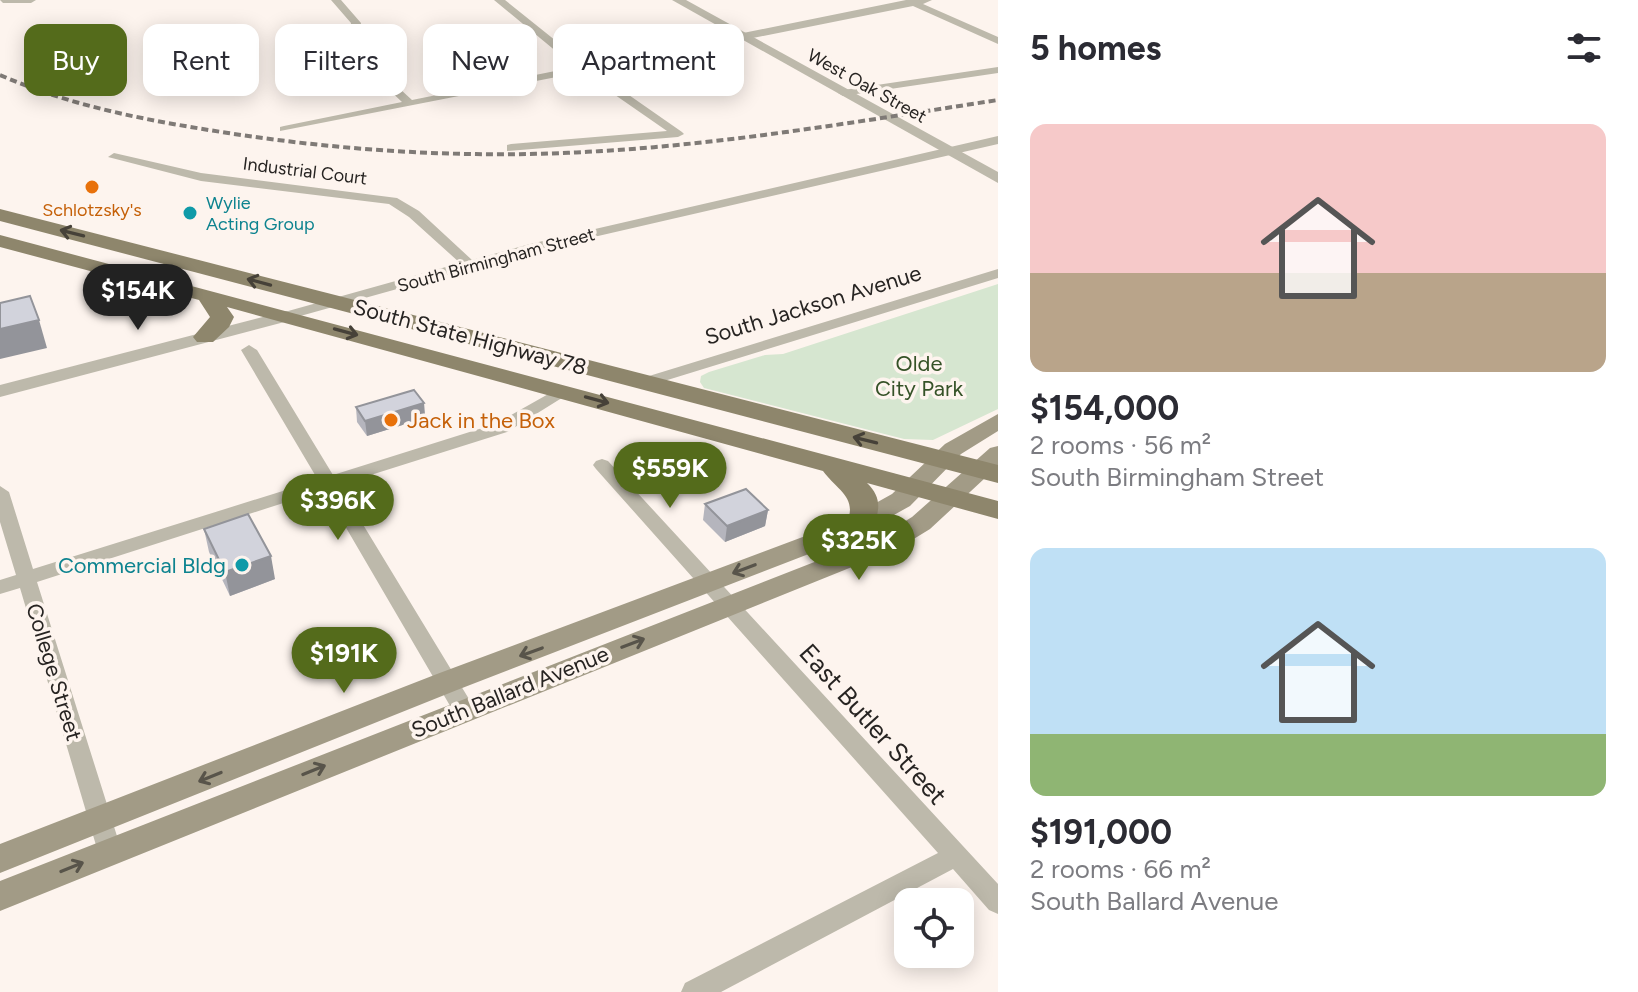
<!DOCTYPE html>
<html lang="en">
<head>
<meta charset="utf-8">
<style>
	:root { --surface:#fff; --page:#f2f2f3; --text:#2b2b33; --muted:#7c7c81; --accent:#546b1b }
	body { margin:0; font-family:Figtree,sans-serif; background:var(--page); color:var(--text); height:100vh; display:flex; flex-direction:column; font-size:30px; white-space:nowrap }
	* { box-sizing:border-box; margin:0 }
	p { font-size:26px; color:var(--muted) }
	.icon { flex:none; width:44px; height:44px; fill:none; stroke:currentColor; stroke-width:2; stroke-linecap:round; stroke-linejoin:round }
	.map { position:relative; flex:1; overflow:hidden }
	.side { display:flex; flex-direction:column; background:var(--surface); width:640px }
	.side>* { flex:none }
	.banner { position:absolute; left:24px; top:24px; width:760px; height:72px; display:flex; gap:16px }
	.controls { position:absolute; left:894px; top:888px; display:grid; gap:16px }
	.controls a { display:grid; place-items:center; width:80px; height:80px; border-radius:16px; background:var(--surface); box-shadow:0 4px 20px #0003; font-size:40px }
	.price { position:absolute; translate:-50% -68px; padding:0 18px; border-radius:28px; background:var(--accent); color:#fff; font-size:26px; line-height:52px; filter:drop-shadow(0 2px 4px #0008) }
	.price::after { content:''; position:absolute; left:50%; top:48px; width:24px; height:18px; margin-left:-12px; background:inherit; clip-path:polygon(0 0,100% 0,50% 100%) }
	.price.selected { background:#222; color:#fff }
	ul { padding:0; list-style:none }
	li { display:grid; align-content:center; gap:16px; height:424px; padding:0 32px }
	li span { display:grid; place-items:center; height:248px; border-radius:16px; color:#555 }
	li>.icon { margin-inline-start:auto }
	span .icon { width:144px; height:144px; fill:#fffc; stroke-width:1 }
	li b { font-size:34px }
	h2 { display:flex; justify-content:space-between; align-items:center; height:96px; padding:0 32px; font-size:34px }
	.chip { padding:0 28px; border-radius:16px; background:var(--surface); box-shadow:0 4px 20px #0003; font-size:28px; line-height:72px }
	.chip.selected { background:var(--accent); color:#fff }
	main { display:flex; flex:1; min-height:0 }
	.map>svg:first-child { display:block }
</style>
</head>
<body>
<main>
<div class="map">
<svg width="998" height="992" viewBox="0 0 998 992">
	<rect width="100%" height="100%" fill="#fdf4ee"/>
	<path fill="#d6e6d0" d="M998,284V409L933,440L904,439L704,388L700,382L701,376L709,372L765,355L783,354Z"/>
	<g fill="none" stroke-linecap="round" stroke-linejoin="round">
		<g fill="#bdb9ab" fill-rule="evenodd">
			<path d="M0,0H36L31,3H3Z"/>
			<path d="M331,0H341L361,23L359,40L363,55L412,100L575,67L494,0H505L586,65L906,0H932L923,4L998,37V44L913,6L593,70L682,132L684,134L678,137L507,151V145L511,144L667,131L582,72L280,131V127L284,126L402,102L353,56L349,40L351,23Z"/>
			<path d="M998,67V73L843,96L838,93L843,90Z"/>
			<path d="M998,136V144L533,251L286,320L281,319V313L460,263L409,217L389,204L201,181L108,157L114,153L201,173L397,198L419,211L472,260L530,244Z"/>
			<path d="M998,269V278L648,386L642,388L634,383L636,380Z"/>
			<path d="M249,345L257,350L333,475L495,424L559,388H571L573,391L507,432L339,485L472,704L475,710L472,716L464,719L456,716L324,490L37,582L122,852L119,860L110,863L101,860L98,852L20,588L0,594V580L16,575L0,522V486L9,492L33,569L318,480L241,350Z"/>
			<path d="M602,459L608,461L998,884V914L989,910L953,869L721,992H681L685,983L938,853L596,469L593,465L596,461Z"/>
		</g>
		<g fill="#bdb9ab" fill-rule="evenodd">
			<path d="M672,0H686L998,172V183Z"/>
			<path d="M286,311L292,312L295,316L292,320L0,397V385Z"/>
		</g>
		<g fill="#a29b86" fill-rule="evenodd">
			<path d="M998,414V431L961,454L910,506L858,535L457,690L0,873V844L437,674L840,523L892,494L945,444Z"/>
			<path d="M998,446V466L930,529L899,548L0,911V881L881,536L912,517L990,448Z"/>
		</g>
		<g fill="#8e866c" fill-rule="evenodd">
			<path d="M0,209L998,465V483L0,221Z"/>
			<path d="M0,235L998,501V519L867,483C883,498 880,514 870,531L860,534L850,531L846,524C859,498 837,490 823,471L227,307L234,317L229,327L213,342H197L193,337L210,317L199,300L0,247Z"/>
		</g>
		<path stroke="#7f7a76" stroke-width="4" stroke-dasharray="7 4" stroke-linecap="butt" d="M0,75C73,107 150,121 228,133C351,152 477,159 602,151C735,143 867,120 998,100"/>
	</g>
	<g fill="#b5b5bd">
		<path d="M424,403L425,418L367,436L357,422L356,407Z"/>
		<path d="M705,504L768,510L765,526L725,542L703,520Z"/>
		<path d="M204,529L275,579L230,596L209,552Z"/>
	</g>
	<g fill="#93949a">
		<path d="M39,320L47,348L0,359V329Z"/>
		<path d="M424,403L425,418L367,436L365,421Z"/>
		<path d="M768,510L765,526L725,542L727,526Z"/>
		<path d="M271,556L275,579L230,596L225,572Z"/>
	</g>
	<g fill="#d2d3dc" stroke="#93949a" stroke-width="2">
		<path d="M30,296L39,320L0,329V303Z"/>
		<path d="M414,390L424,403L365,421L356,407Z"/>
		<path d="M746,489L768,510L727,526L705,504Z"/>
		<path d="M248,514L271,556L225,572L204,529Z"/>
	</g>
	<defs><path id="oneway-shaft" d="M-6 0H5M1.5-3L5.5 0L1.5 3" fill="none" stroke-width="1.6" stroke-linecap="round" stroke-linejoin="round" transform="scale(2)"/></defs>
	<g stroke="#464138">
		<use href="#oneway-shaft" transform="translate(72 233) rotate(-166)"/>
		<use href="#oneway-shaft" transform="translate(259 282) rotate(-165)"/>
		<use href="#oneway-shaft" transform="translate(346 332) rotate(15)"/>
		<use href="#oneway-shaft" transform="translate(597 400) rotate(15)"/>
		<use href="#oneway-shaft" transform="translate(865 440) rotate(-166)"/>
	</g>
	<g stroke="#58544a">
		<use href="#oneway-shaft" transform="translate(744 569) rotate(159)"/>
		<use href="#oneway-shaft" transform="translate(633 643) rotate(-21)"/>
		<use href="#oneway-shaft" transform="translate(531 652) rotate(160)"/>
		<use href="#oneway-shaft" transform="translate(314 770) rotate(-22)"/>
		<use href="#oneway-shaft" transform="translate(210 777) rotate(158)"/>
		<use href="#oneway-shaft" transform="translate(72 867) rotate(-22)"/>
	</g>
	<g fill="#e8710a" stroke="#fdf4ee" stroke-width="3">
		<circle cx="92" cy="187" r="8"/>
		<circle cx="391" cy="420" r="8"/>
	</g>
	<g fill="#0f9aa8" stroke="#fdf4ee" stroke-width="3">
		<circle cx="190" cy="213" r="8"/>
		<circle cx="242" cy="565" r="8"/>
	</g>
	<g text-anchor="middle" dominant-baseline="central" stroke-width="7" stroke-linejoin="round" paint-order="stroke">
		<g font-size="18" fill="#272422" stroke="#fdf4ee">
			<text transform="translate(867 86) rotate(29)">West Oak Street</text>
			<text transform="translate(305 171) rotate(7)">Industrial Court</text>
			<text transform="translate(496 260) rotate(-15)">South Birmingham Street</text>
		</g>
		<g font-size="18" fill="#0d838f" stroke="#fdf4ee" text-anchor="start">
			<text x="206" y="203">Wylie<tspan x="206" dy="21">Acting Group</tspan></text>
		</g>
		<g font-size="18" fill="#c56008" stroke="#fdf4ee">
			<text x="92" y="210">Schlotzsky's</text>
		</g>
		<g font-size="22" fill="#272422" stroke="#fdf4ee">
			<text transform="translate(813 305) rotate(-17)">South Jackson Avenue</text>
			<text transform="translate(470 337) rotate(15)">South State Highway 78</text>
			<text transform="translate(54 672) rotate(73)">College Street</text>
			<text transform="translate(510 692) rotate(-22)">South Ballard Avenue</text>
		</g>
		<g font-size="22" fill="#355227" stroke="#fdf4ee">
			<text x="919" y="363">Olde<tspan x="919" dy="25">City Park</tspan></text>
		</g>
		<g font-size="22" fill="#c56008" stroke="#fdf4ee" text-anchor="start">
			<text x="407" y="420">Jack in the Box</text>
		</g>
		<g font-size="22" fill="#0d838f" stroke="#fdf4ee" text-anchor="end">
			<text x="226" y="565">Commercial Bldg</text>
		</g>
		<g font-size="26" fill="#272422" stroke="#fdf4ee">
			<text transform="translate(873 724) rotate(48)">East Butler Street</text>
		</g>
	</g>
</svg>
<div class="controls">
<a><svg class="icon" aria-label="locate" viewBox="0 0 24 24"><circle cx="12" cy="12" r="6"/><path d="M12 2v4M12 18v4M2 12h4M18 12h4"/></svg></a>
</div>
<b class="price selected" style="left:138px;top:332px">$154K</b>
<b class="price" style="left:670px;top:510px">$559K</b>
<b class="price" style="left:338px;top:542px">$396K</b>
<b class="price" style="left:859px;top:582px">$325K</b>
<b class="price" style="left:344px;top:695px">$191K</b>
<div class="banner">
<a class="chip selected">Buy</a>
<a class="chip">Rent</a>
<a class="chip">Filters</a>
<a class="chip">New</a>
<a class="chip">Apartment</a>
</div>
</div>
<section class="side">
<h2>5 homes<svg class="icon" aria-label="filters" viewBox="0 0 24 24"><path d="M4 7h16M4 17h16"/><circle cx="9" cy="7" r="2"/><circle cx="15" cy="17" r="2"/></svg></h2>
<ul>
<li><span style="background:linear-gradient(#f6c9c9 60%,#b9a48a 0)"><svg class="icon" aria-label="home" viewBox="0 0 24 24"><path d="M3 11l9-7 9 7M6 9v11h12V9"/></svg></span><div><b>$154,000</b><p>2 rooms · 56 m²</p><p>South Birmingham Street</p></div></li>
<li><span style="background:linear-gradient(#bfe0f5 75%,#8fb573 0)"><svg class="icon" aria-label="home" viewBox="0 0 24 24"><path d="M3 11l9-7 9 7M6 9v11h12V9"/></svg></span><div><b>$191,000</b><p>2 rooms · 66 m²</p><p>South Ballard Avenue</p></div></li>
</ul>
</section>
</main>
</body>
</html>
